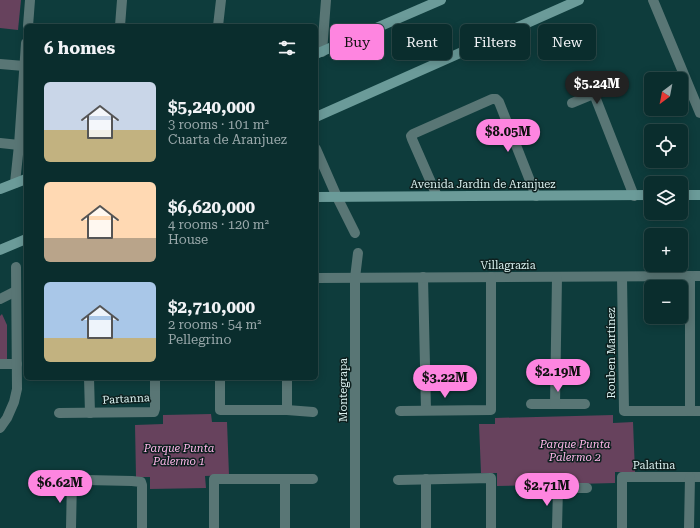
<!DOCTYPE html>
<html lang="en">
<head>
<meta charset="utf-8">
<style>
	:root { --surface:#0a2d2d; --page:#133535; --text:#f1f3f6; --muted:#99a8aa; --line:#2a4949; --accent:#fe85e0 }
	body { margin:0; font-family:"Roboto Serif",serif; background:var(--page); color:var(--text); height:100vh; display:flex; flex-direction:column; font-size:15px; white-space:nowrap }
	* { box-sizing:border-box; margin:0 }
	p { font-size:13px; color:var(--muted) }
	.icon { flex:none; width:22px; height:22px; fill:none; stroke:currentColor; stroke-width:2; stroke-linecap:round; stroke-linejoin:round }
	.map { position:relative; flex:1; overflow:hidden }
	.side { position:absolute; left:24px; top:24px; width:294px; height:356px; display:flex; flex-direction:column; background:var(--surface); border-radius:6px; box-shadow:0 2px 10px #0003,0 0 0 1px var(--line) }
	.side>* { flex:none }
	.hud { position:absolute; left:330px; top:24px; width:310px; height:36px; display:flex; gap:8px }
	.needle { width:26px; rotate:212deg }
	.fabs { position:absolute; left:644px; top:72px; display:grid; gap:8px }
	.fabs a { display:grid; place-items:center; width:44px; height:44px; border-radius:6px; background:var(--surface); box-shadow:0 2px 10px #0003,0 0 0 1px var(--line); font-size:20px }
	.price { position:absolute; translate:-50% -34px; padding:0 9px; border-radius:14px; background:var(--accent); color:#111; font-size:13px; line-height:26px; filter:drop-shadow(0 1px 2px #0008) }
	.price::after { content:''; position:absolute; left:50%; top:24px; width:12px; height:9px; margin-left:-6px; background:inherit; clip-path:polygon(0 0,100% 0,50% 100%) }
	.price.on { background:#222; color:#fff }
	ul { padding:0; list-style:none }
	li { display:flex; align-items:center; gap:12px; height:100px; padding:0 20px }
	li span { display:grid; place-items:center; flex:none; width:112px; height:80px; border-radius:6px; color:#555 }
	li>.icon { margin-inline-start:auto }
	span .icon { width:48px; height:48px; fill:#fffc; stroke-width:1 }
	li b { font-size:17px }
	h2 { display:flex; justify-content:space-between; align-items:center; height:48px; padding:0 20px; font-size:17px }
	.pill { padding:0 14px; border-radius:6px; background:var(--surface); box-shadow:0 2px 10px #0003,0 0 0 1px var(--line); font-size:14px; line-height:36px }
	.pill.on { background:var(--accent); color:#111 }
	.map>svg:first-child { display:block }
</style>
</head>
<body>
<div class="map">
<svg width="700" height="528" viewBox="0 0 700 528">
	<rect width="100%" height="100%" fill="#0e3c3c"/>
	<g fill="#67425d">
		<path d="M0,0H21L18,30L0,28Z"/>
		<path d="M2,314L7,325V360H0V316Z"/>
		<path d="M211,414L212,422H227L229,475L205,476L206,488L150,489V477H136L135,425L163,424V415Z"/>
		<path d="M613,415V423L633,422L635,472H615V483L497,486V473H481L479,424H495V418Z"/>
	</g>
	<g fill="none" stroke-linecap="round" stroke-linejoin="round">
		<g stroke="#597675" stroke-width="10">
			<path d="M653,0L700,113"/>
			<path d="M28,26L30,0"/>
			<path d="M120,26L122,0"/>
			<path d="M218,26L221,0"/>
			<path d="M322,52L326,0"/>
			<path d="M0,64L24,66"/>
			<path d="M594,94L634,196"/>
			<path d="M572,103L613,86"/>
			<path d="M0,143L19,145"/>
			<path d="M316,149L337,197L355,233"/>
			<path d="M15,183L19,145L26,43"/>
			<path d="M437,196L412,139L411,136L413,134L492,99H496L499,102L536,196"/>
			<path d="M423,277L426,410"/>
			<path d="M622,277L624,411H700"/>
			<path d="M316,278L700,276"/>
			<path d="M0,299L16,291"/>
			<path d="M0,364H17"/>
			<path d="M89,378L90,413"/>
			<path d="M220,378V410H287L313,412"/>
			<path d="M531,404H585"/>
			<path d="M555,404L557,277"/>
			<path d="M287,410V378"/>
			<path d="M400,411L491,410V277"/>
			<path d="M690,411V276"/>
			<path d="M59,413L154,412L155,409V378"/>
			<path d="M0,428L7,418L14,402L17,389L16,267"/>
			<path d="M41,479L132,481L141,482L142,485V528"/>
			<path d="M285,479V528"/>
			<path d="M426,479V528"/>
			<path d="M398,480L491,478V528"/>
			<path d="M531,488H587"/>
			<path d="M71,528L72,479"/>
			<path d="M214,528V479H313"/>
			<path d="M355,528V278L358,253"/>
			<path d="M557,528L558,488"/>
			<path d="M622,528V477H700"/>
			<path d="M689,528L690,477"/>
		</g>
		<g stroke="#6b9b99" stroke-width="10">
			<path d="M316,54L441,0"/>
			<path d="M316,117L579,0"/>
			<path d="M0,189L26,179"/>
			<path d="M681,195H700"/>
			<path d="M316,197L651,195"/>
			<path d="M0,250L26,239"/>
		</g>
	</g>
	<g text-anchor="middle" dominant-baseline="central" stroke-width="3" stroke-linejoin="round" paint-order="stroke">
		<g font-size="11" fill="#daf1f0" stroke="#0e201f">
			<text x="483" y="184">Avenida Jardín de Aranjuez</text>
			<text x="508" y="265">Villagrazia</text>
			<text transform="translate(611 353) rotate(-90)">Rouben Martínez</text>
			<text transform="translate(343 390) rotate(-90)">Montegrapa</text>
			<text transform="translate(126 399) rotate(-3)">Partanna</text>
			<text x="654" y="465">Palatina</text>
		</g>
		<g font-size="11" font-style="italic" fill="#ffb7ea" stroke="#0e201f">
			<text x="575" y="444">Parque Punta<tspan x="575" dy="13">Palermo 2</tspan></text>
			<text x="179" y="448">Parque Punta<tspan x="179" dy="13">Palermo 1</tspan></text>
		</g>
	</g>
</svg>
<div class="fabs">
<a><svg class="needle" viewBox="-14 -14 28 28"><path d="M0-13l5 13h-10z" fill="#e53935"/><path d="M0 13l5-13h-10z" fill="#99a8aa"/></svg></a>
<a><svg class="icon" aria-label="locate" viewBox="0 0 24 24"><circle cx="12" cy="12" r="6"/><path d="M12 2v4M12 18v4M2 12h4M18 12h4"/></svg></a>
<a><svg class="icon" aria-label="layers" viewBox="0 0 24 24"><path d="M12 4l9 5-9 5-9-5zM3 14l9 5 9-5"/></svg></a>
<a>+</a>
<a>−</a>
</div>
<b class="price on" style="left:597px;top:105px">$5.24M</b>
<b class="price" style="left:508px;top:153px">$8.05M</b>
<b class="price" style="left:558px;top:393px">$2.19M</b>
<b class="price" style="left:445px;top:399px">$3.22M</b>
<b class="price" style="left:60px;top:504px">$6.62M</b>
<b class="price" style="left:547px;top:507px">$2.71M</b>
<div class="hud">
<a class="pill on">Buy</a>
<a class="pill">Rent</a>
<a class="pill">Filters</a>
<a class="pill">New</a>
</div>
<section class="side">
<h2>6 homes<svg class="icon" aria-label="filters" viewBox="0 0 24 24"><path d="M4 7h16M4 17h16"/><circle cx="9" cy="7" r="2"/><circle cx="15" cy="17" r="2"/></svg></h2>
<ul>
<li><span style="background:linear-gradient(#c9d6e8 60%,#c2b280 0)"><svg class="icon" aria-label="home" viewBox="0 0 24 24"><path d="M3 11l9-7 9 7M6 9v11h12V9"/></svg></span><div><b>$5,240,000</b><p>3 rooms · 101 m²</p><p>Cuarta de Aranjuez</p></div></li>
<li><span style="background:linear-gradient(#ffd9b3 70%,#b9a48a 0)"><svg class="icon" aria-label="home" viewBox="0 0 24 24"><path d="M3 11l9-7 9 7M6 9v11h12V9"/></svg></span><div><b>$6,620,000</b><p>4 rooms · 120 m²</p><p>House</p></div></li>
<li><span style="background:linear-gradient(#a9c7e8 70%,#c2b280 0)"><svg class="icon" aria-label="home" viewBox="0 0 24 24"><path d="M3 11l9-7 9 7M6 9v11h12V9"/></svg></span><div><b>$2,710,000</b><p>2 rooms · 54 m²</p><p>Pellegrino</p></div></li>
</ul>
</section>
</div>
</body>
</html>
